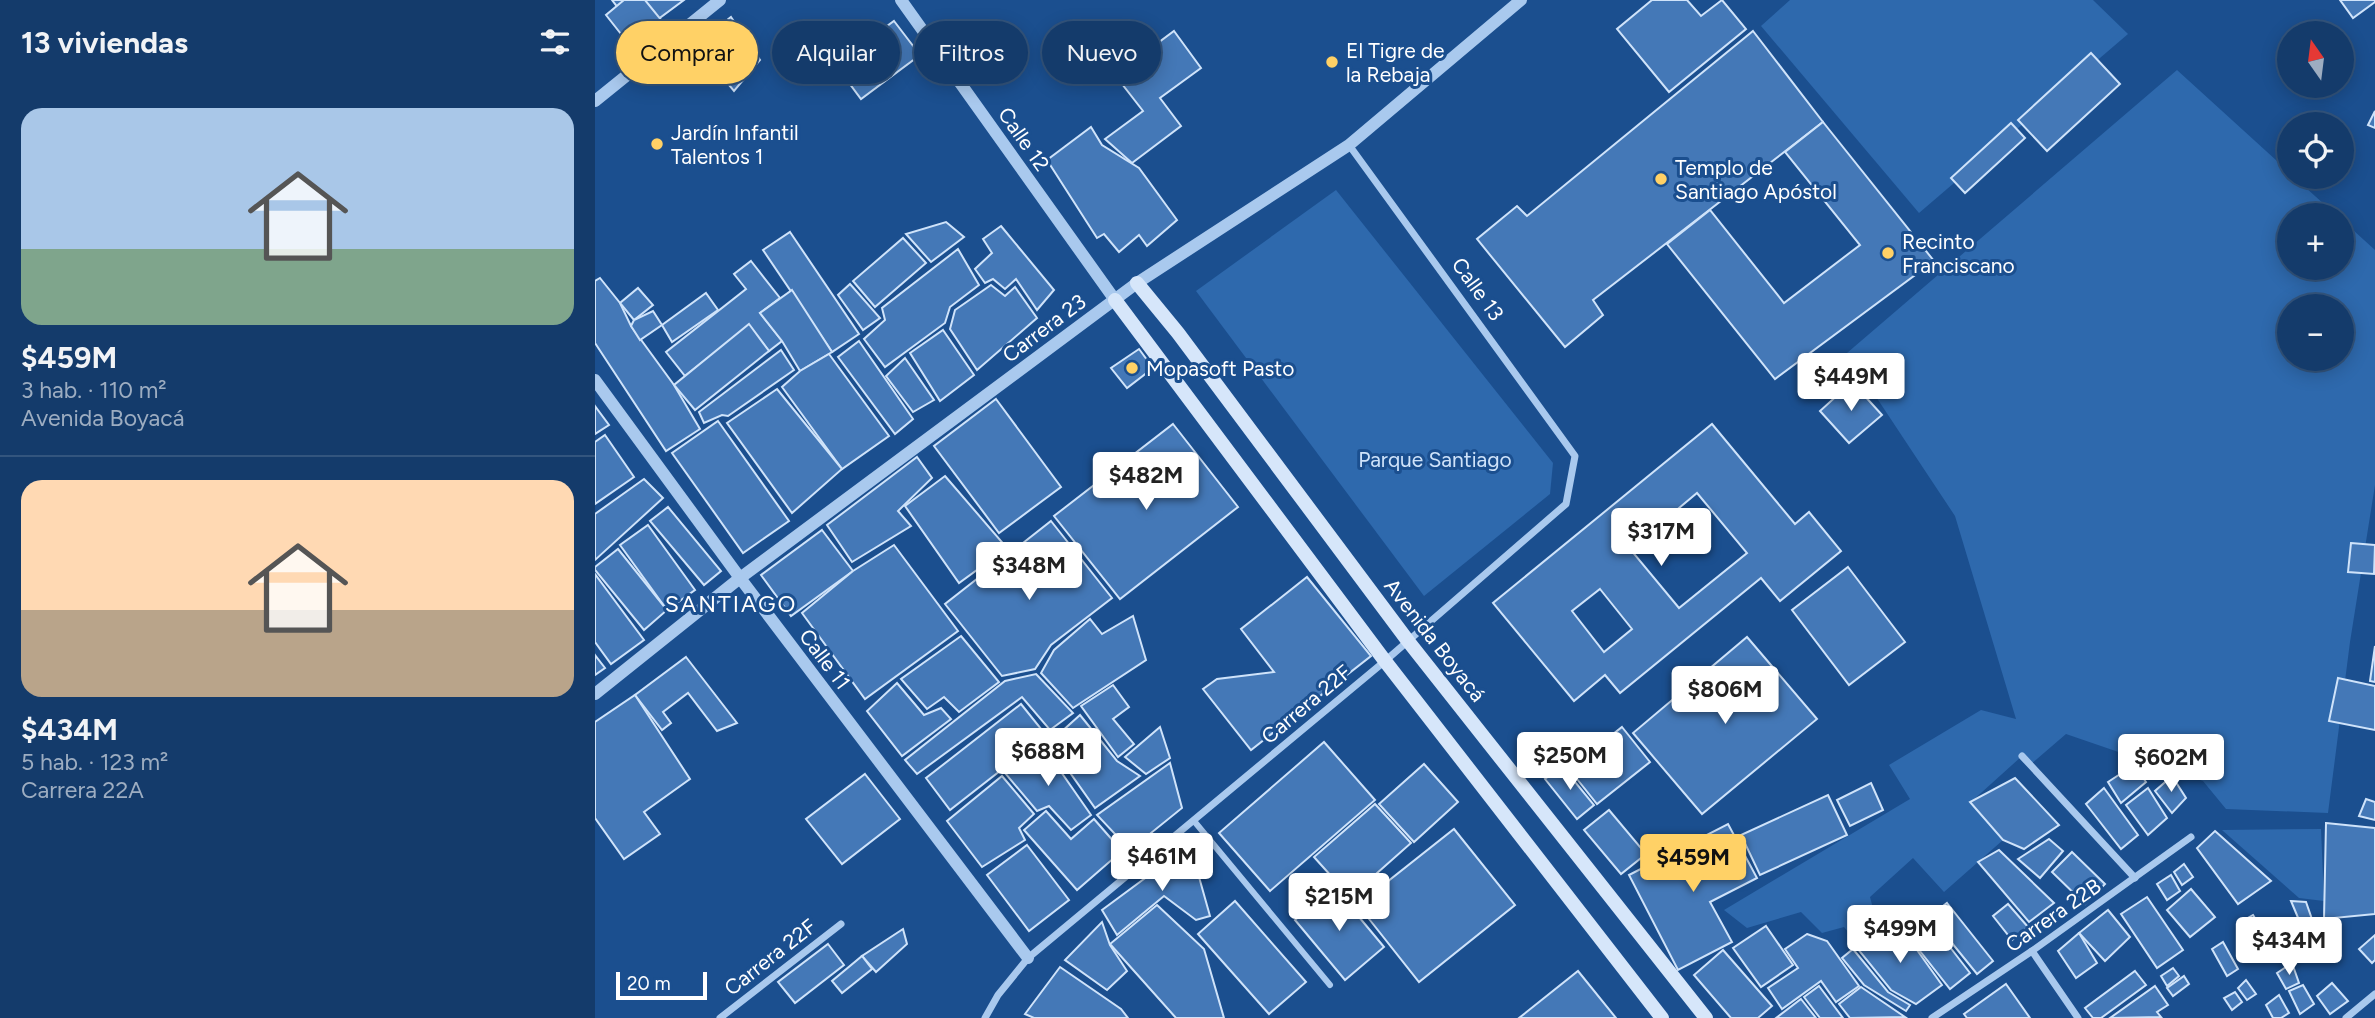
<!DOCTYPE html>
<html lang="es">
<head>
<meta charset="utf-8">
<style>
	:root { --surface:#143b6b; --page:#214673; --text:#f1f3f6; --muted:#9dadc1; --line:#33557e; --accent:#ffd166 }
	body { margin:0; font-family:Figtree,sans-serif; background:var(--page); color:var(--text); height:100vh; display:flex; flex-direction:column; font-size:26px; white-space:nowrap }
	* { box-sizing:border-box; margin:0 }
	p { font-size:23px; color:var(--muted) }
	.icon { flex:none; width:38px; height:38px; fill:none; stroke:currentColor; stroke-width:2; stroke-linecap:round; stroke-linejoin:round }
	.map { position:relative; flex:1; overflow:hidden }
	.sheet { display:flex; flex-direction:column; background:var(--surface); width:595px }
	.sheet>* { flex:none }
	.hud { position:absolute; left:21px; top:21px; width:665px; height:63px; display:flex; gap:14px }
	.needle { width:46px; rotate:346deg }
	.tools { position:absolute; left:1682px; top:21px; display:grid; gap:14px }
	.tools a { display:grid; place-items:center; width:77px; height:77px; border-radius:50%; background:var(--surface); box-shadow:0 4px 18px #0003,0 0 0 2px var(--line); font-size:35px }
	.scale { position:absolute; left:21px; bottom:18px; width:91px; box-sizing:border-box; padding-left:7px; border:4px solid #fff; border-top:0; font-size:19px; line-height:24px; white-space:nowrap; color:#fff; -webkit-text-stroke:5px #1b4f8f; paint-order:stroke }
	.price { position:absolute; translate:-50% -60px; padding:0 16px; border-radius:7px; background:#fff; color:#222; font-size:23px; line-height:46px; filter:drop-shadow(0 2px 4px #0008) }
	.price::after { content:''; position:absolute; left:50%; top:42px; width:21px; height:16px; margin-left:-10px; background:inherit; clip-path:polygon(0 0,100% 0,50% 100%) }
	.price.current { background:var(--accent); color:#111 }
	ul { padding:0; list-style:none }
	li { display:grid; align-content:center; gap:14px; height:371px; padding:0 21px }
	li+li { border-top:2px solid var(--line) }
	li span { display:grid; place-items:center; height:217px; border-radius:21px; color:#555 }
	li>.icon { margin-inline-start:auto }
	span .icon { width:126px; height:126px; fill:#fffc; stroke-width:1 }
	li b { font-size:30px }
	h2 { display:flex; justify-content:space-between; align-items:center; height:84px; padding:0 21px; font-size:30px }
	.pill { padding:0 24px; border-radius:32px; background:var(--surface); box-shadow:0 4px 18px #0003,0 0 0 2px var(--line); font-size:24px; line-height:63px }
	.pill.current { background:var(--accent); color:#111 }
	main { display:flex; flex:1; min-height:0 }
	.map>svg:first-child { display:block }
</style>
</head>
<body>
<main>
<section class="sheet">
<h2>13 viviendas<svg class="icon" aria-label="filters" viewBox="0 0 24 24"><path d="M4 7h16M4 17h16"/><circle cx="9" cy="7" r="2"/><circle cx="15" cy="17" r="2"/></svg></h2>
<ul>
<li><span style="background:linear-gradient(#a9c7e8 65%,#7fa58c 0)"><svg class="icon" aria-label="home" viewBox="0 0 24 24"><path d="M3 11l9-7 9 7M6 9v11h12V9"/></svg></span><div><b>$459M</b><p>3 hab. · 110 m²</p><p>Avenida Boyacá</p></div></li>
<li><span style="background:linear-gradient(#ffd9b3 60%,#b9a48a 0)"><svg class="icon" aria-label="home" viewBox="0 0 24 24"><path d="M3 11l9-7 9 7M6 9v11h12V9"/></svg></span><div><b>$434M</b><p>5 hab. · 123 m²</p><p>Carrera 22A</p></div></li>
</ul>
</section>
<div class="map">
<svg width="1780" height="1018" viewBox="0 0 1780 1018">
	<rect width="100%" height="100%" fill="#1b4f8f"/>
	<g fill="#2e69ad" fill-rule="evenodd">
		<path d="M1195,0H1498L1533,34L1324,213L1166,26Z"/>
		<path d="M1582,70L1694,172V177H1699L1741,215H1694V268H1746L1747,220L1780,250V485L1755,642L1733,813L1631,809L1608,781L1471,734L1435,765L1427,756L1376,802L1408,840L1349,892L1318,858L1275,897L1281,920L1259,939L1249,927L1227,933L1206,912L1152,928L1129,910L1315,799L1294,765L1386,710L1421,719L1360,516L1252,353ZM1694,306H1746V359H1694Z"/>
		<path d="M741,190L958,463L955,494L829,596L601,291Z"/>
		<path d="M1726,829L1729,901L1704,898L1627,830Z"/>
	</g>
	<g fill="#4478b7" stroke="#cfe3fa" stroke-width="2" fill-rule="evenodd">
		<path d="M17,0H89L43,34Z"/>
		<path d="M29,0H50L76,32L45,58L11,15Z"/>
		<path d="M1057,0H1092L1106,16L1127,0L1151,29L1074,92L1022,29Z"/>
		<path d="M1745,0H1780V2L1758,18Z"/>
		<path d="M136,17L165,60L139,91L119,67L96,48Z"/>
		<path d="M299,21L325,55L266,99L240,64Z"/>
		<path d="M579,31L606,68L565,98L586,126L537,163L510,139L548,111L520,75Z"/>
		<path d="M1158,31L1228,122L998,300L1008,315L970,347L882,239L922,206L932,216Z"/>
		<path d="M1496,53L1525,84L1452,151L1423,120Z"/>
		<path d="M1780,111V128L1773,125Z"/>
		<path d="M1228,122L1339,261L1180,379L1072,244L1115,210L1189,303L1265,245L1190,152Z"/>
		<path d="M1416,123L1430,138L1370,193L1356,178Z"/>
		<path d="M496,127L507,145L544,168L582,220L552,246L544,235L524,252L509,234L502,238L452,160Z"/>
		<path d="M351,222L369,237L336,262L311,234Z"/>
		<path d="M406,226L459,290L442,310L421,279L410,289L398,279L390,283L380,269L397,253L388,239Z"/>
		<path d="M195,232L264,334L237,352L168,250Z"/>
		<path d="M308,238L331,263L280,307L258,281Z"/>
		<path d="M363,249L384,285L355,307L350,323L290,367L269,339L290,320L287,308Z"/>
		<path d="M156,261L185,298L165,313L187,341L174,351L154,326L90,376L71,352L151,289L139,274Z"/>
		<path d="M5,278L25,303L36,326L79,385L105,429L71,451L0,343V281Z"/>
		<path d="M255,284L285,318L268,330L243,295Z"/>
		<path d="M396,285L410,296L420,287L442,318L382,370L355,329L360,310Z"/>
		<path d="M43,288L58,305L39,320L25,303Z"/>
		<path d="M197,290L237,352L205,371L187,341L165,313Z"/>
		<path d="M111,293L123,310L77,342L67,325Z"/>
		<path d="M58,311L67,325L45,340L36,326L39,320Z"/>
		<path d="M154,324L174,351L100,410L79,385Z"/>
		<path d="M348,330L379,375L345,401L315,353Z"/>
		<path d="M264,341L318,419L300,434L243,357Z"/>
		<path d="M544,349L558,368L532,388L516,368Z"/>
		<path d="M186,350L199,370L133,416L127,415L109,423L104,412Z"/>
		<path d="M234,354L294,436L247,469L187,387L205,371Z"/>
		<path d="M310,358L339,400L318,412L291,376Z"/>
		<path d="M1257,382L1287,415L1254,443L1225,411Z"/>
		<path d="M182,389L247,469L197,513L132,423Z"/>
		<path d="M401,399L466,487L404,533L339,446Z"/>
		<path d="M0,406L14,425L0,434Z"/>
		<path d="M123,421L194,521L148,553L77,453Z"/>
		<path d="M578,424L643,507L525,599L459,516Z"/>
		<path d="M1117,424L1200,524L1214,512L1246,551L1185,601L1166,578L1025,693L1010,675L979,701L898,603ZM1102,493L1152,553L1084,608L1035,549ZM1005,589L1037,629L1009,652L977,611Z"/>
		<path d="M10,435L39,477L0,504V442Z"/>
		<path d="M322,457L337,478L303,511L316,526L257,562L232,525Z"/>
		<path d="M350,476L412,548L364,583L310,506Z"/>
		<path d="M49,479L68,498L0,560V514Z"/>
		<path d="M73,507L126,571L109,585L55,521Z"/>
		<path d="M456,521L517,598L456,645L440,669L407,676L350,604Z"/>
		<path d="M53,525L100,590L72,610L25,545Z"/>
		<path d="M227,530L258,571L196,616L166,575Z"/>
		<path d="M1756,543L1780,545L1779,574L1753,572Z"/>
		<path d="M299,545L363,631L270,699L207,613L258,571Z"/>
		<path d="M23,549L72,610L49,630L0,570V567Z"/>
		<path d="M1253,567L1310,642L1254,685L1197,610Z"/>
		<path d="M0,574L49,640L16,664L0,642Z"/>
		<path d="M712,577L776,656L656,750L608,689L622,679L679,672L646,629Z"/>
		<path d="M538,616L551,660L478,708L446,673L459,650L495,619L507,634Z"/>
		<path d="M366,636L404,682L364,712L349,697L332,709L306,679Z"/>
		<path d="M1152,637L1222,719L1107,814L1038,733Z"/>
		<path d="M1780,646V682L1775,681Z"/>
		<path d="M0,655L10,668L0,675Z"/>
		<path d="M91,657L142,723L122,731L93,693L68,712L76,723L67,730L40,695Z"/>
		<path d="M441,674L478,713L455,730L427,697L322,774L310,760L410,681Z"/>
		<path d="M1743,678L1780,686V730L1734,721Z"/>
		<path d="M302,683L329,715L346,708L356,719L307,756L272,711Z"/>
		<path d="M518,685L534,707L518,719L539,744L523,757L486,706Z"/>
		<path d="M40,695L95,779L49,812L65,834L29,859L0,818V722Z"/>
		<path d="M426,704L451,735L355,810L331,778Z"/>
		<path d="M485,715L522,761L545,776L500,808L454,743Z"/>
		<path d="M565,727L575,758L551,774L530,757Z"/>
		<path d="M1027,727L1055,762L1002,804L974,769Z"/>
		<path d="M729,742L780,800L675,891L624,833Z"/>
		<path d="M448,746L496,815L476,830L454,806L442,811L410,773Z"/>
		<path d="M575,763L587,808L535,850L502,815Z"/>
		<path d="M829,764L863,802L819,842L784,804Z"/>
		<path d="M1539,765L1551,782L1526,803L1513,782Z"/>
		<path d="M967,766L999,805L982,819L950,779Z"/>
		<path d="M270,774L305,819L247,864L211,819Z"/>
		<path d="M407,776L439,814L424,828L430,840L387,867L352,821Z"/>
		<path d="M1577,776L1591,798L1577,813L1560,791Z"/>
		<path d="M1420,778L1464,825L1429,849L1408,840L1375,802Z"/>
		<path d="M1276,783L1288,810L1255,826L1242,800Z"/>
		<path d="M1509,788L1543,835L1526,849L1491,804Z"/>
		<path d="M1553,788L1572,818L1553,835L1531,805Z"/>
		<path d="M1233,795L1252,835L1165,875L1146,835Z"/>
		<path d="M1771,799L1780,802V820L1764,816Z"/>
		<path d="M780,804L816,843L755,897L719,857Z"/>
		<path d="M1014,810L1051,854L1026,874L989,830Z"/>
		<path d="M451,811L476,839L499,819L527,851L482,890L429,830Z"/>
		<path d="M1731,823L1780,828V914L1729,919Z"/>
		<path d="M1133,824L1162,878L1115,902L1137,942L1083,970L1034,875Z"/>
		<path d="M859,829L920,905L824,982L763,905Z"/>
		<path d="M1620,831L1676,881L1643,904L1602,848Z"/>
		<path d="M1454,839L1468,851L1445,878L1423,859Z"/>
		<path d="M432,845L474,900L434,931L392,875Z"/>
		<path d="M595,845L615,916L601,920L569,896L522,935L507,910Z"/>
		<path d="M1404,850L1459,903L1434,922L1383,862Z"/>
		<path d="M1477,852L1510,884L1490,904L1457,872Z"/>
		<path d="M1589,864L1598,877L1587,885L1579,872Z"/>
		<path d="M1576,875L1585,891L1572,900L1562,884Z"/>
		<path d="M739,887L789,947L750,980L700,920Z"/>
		<path d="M1596,889L1620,917L1595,937L1572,910Z"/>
		<path d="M1552,897L1588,950L1562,968L1526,914Z"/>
		<path d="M640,901L711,982L674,1014L603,934Z"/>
		<path d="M1696,901L1711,902L1720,928L1709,932Z"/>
		<path d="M1352,903L1398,961L1382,974L1335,916Z"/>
		<path d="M1413,904L1433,927L1417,940L1398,916Z"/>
		<path d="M562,905L609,949L629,1018H581L515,944Z"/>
		<path d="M1513,910L1535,937L1510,961L1484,933Z"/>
		<path d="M1327,911L1375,973L1355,989L1306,927Z"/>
		<path d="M1658,915L1673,939L1665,943L1649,920Z"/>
		<path d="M507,922L515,945L532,971L512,990L470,960Z"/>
		<path d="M1171,926L1198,965L1166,987L1138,948Z"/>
		<path d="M1287,928L1312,936L1347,985L1321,1004L1296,990L1262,948Z"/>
		<path d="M308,929L312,944L281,972L267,956Z"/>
		<path d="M1484,933L1502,963L1481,978L1463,951Z"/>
		<path d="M1212,934L1232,941L1264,986L1241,1002L1226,981L1187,1009L1173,988L1203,968L1190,949Z"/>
		<path d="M1780,935V960L1777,963L1764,949Z"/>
		<path d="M1628,942L1643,969L1632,976L1617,949Z"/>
		<path d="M233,944L249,965L200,1003L183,982Z"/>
		<path d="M1258,949L1293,992L1315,1005L1311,1011L1269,985L1247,958Z"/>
		<path d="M1128,950L1177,1006L1163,1018H1136L1099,975Z"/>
		<path d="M267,956L277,969L247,993L237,981Z"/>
		<path d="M1697,963L1704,983L1691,989L1682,973Z"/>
		<path d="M465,967L526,1009L533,1018H439L430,1014Z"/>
		<path d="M1578,968L1584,976L1572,986L1566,976Z"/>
		<path d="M983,971L1021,1018H924Z"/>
		<path d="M1540,971L1551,985L1506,1018H1498L1490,1008Z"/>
		<path d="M1589,976L1594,984L1578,996L1572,988Z"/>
		<path d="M1651,980L1661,994L1652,1000L1643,988Z"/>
		<path d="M1737,983L1753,1001L1735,1014L1722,996Z"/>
		<path d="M1411,984L1435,1018H1372L1369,1014Z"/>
		<path d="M1708,985L1719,1004L1705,1014L1694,991Z"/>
		<path d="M1224,986L1248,1018H1225L1209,997Z"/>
		<path d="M1560,986L1573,1005L1562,1012L1566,1017L1515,1018Z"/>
		<path d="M1266,987L1310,1017L1255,1018L1244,1004Z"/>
		<path d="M1640,992L1647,1002L1637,1010L1629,998Z"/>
		<path d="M1684,995L1694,1013L1686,1018H1678L1671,1005Z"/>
		<path d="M1206,999L1221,1018H1181Z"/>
	</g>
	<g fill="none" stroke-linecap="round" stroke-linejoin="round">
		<path stroke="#a9c9ee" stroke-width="6" d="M599,821L735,985"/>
		<g stroke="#a9c9ee" stroke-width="7">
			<path d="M1427,756L1540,878"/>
			<path d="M1437,951L1483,1018"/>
			<path d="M125,1018L246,924"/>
			<path d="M390,1018L403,995L433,958L790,661L971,504L980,456L754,145"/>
			<path d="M1337,1018L1437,951L1596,837"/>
			<path d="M1751,1018L1780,994"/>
		</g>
		<g stroke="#a9c9ee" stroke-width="12">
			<path d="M306,0L520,300"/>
			<path d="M0,101L125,0"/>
			<path d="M0,380L145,578L433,958"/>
			<path d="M0,694L145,578L542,283L754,145L926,0"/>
		</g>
		<g stroke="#d6e6fa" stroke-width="14">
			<path d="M542,283L583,333L813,641L1111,1018"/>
			<path d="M520,300L790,661L1067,1018"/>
		</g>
	</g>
	<g fill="#ffd166" stroke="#1b4f8f" stroke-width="2.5">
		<circle cx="737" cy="62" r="7"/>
		<circle cx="62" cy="144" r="7"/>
		<circle cx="1066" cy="179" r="7"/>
		<circle cx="1293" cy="253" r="7"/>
		<circle cx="537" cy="368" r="7"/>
	</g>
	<g text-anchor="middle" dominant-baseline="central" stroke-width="6" stroke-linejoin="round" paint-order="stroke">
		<g font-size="21" fill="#fff" stroke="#1b4f8f" text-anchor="start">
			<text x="751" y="50">El Tigre de<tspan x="751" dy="24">la Rebaja</tspan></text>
			<text x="76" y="132">Jardín Infantil<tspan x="76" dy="24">Talentos 1</tspan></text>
			<text x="1080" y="167">Templo de<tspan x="1080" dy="24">Santiago Apóstol</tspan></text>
			<text x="1307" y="241">Recinto<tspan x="1307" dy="24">Franciscano</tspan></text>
			<text x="551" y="368">Mopasoft Pasto</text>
		</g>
		<g font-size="21" fill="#fff" stroke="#1b4f8f">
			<text transform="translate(429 139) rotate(55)">Calle 12</text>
			<text transform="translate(883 289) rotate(54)">Calle 13</text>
			<text transform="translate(449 328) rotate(-37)">Carrera 23</text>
			<text transform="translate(840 640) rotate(52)">Avenida Boyacá</text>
			<text transform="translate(230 659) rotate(53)">Calle 11</text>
			<text transform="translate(711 704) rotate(-40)">Carrera 22F</text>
			<text transform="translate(1458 915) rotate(-35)">Carrera 22B</text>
			<text transform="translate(175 957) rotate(-38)">Carrera 22F</text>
		</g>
		<g font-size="21" fill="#cfe3fa" stroke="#1b4f8f">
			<text x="840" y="459">Parque Santiago</text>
		</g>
		<g font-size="23" letter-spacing="2" fill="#fff" stroke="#1b4f8f">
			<text x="136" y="604">SANTIAGO</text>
		</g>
	</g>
</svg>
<div class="tools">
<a><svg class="needle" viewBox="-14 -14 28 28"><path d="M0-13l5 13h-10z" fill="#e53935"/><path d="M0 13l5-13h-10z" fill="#9dadc1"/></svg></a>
<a><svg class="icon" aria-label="locate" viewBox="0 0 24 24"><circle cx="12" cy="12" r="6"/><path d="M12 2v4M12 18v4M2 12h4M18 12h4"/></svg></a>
<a>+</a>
<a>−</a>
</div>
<div class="scale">20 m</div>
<b class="price" style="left:1256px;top:413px">$449M</b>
<b class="price" style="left:551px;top:512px">$482M</b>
<b class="price" style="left:1066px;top:568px">$317M</b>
<b class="price" style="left:434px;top:602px">$348M</b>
<b class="price" style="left:1130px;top:726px">$806M</b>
<b class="price" style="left:453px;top:788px">$688M</b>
<b class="price" style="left:975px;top:792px">$250M</b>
<b class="price" style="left:1576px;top:794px">$602M</b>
<b class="price" style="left:567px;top:893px">$461M</b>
<b class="price current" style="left:1098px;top:894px">$459M</b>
<b class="price" style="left:744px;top:933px">$215M</b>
<b class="price" style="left:1305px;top:965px">$499M</b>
<b class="price" style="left:1694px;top:977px">$434M</b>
<div class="hud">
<a class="pill current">Comprar</a>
<a class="pill">Alquilar</a>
<a class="pill">Filtros</a>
<a class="pill">Nuevo</a>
</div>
</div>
</main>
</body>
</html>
